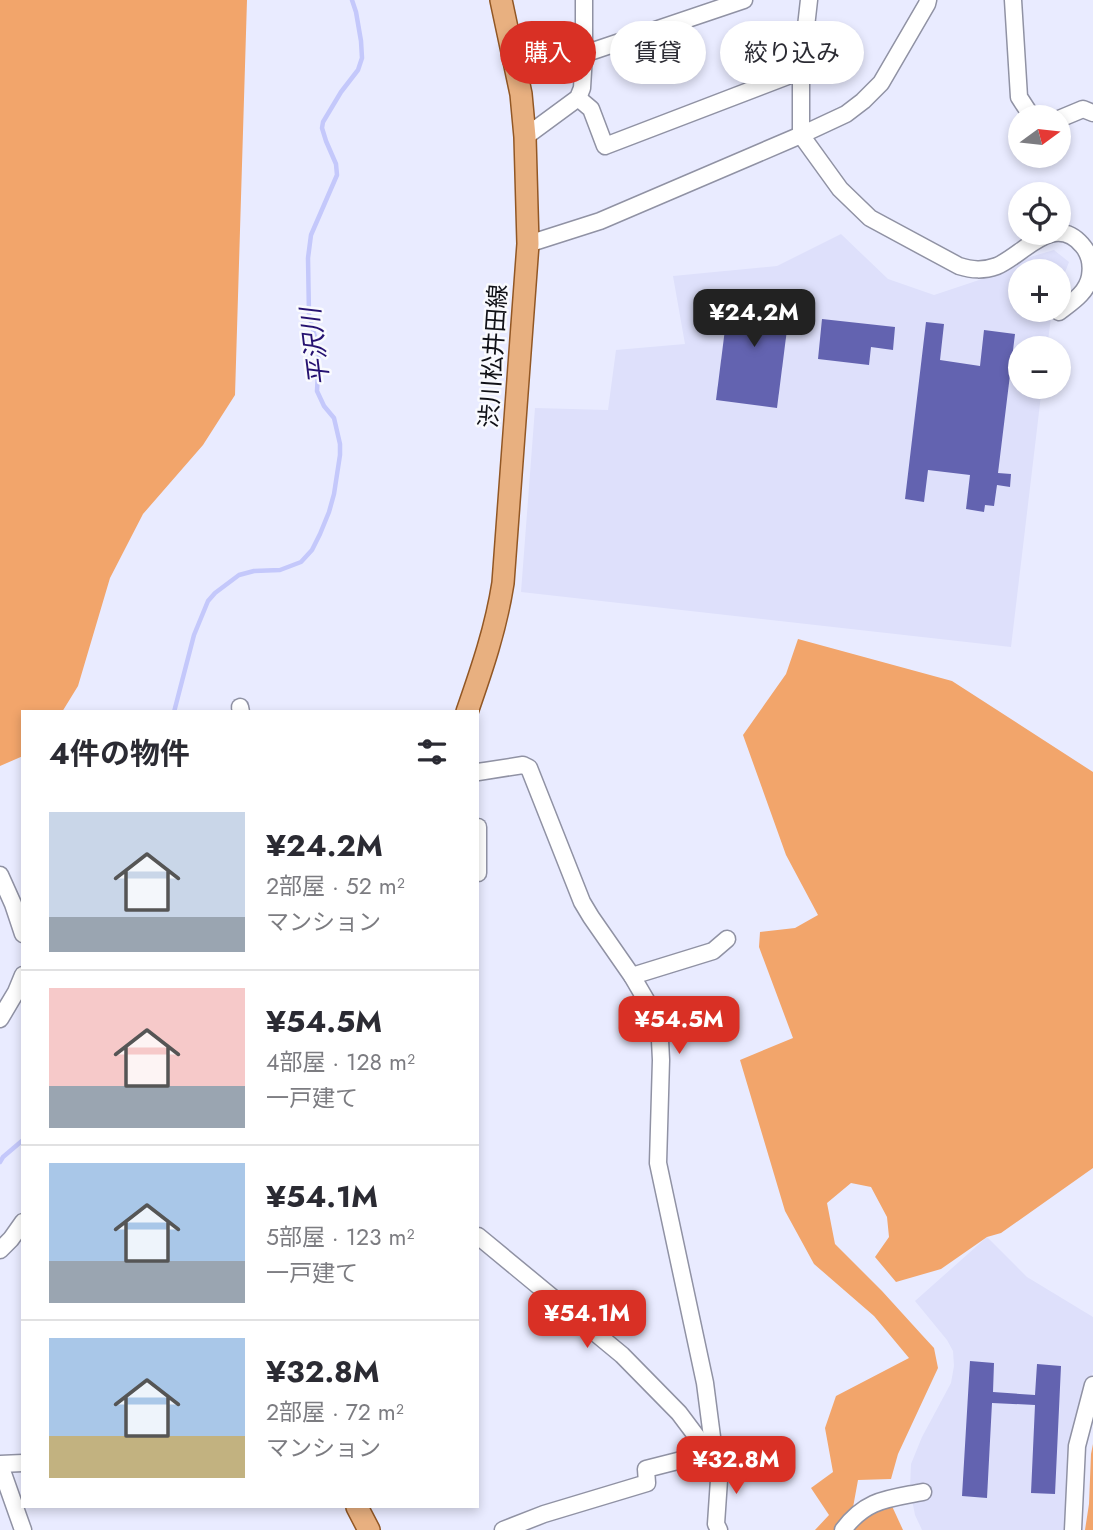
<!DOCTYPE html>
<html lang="ja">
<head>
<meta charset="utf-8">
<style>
	:root { --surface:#fff; --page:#f2f2f3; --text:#2b2b33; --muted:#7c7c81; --line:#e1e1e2; --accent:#d93025 }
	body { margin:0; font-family:Jost,"Noto Sans JP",sans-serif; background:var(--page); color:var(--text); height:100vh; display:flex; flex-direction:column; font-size:26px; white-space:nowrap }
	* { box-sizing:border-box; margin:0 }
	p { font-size:23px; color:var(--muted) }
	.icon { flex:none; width:38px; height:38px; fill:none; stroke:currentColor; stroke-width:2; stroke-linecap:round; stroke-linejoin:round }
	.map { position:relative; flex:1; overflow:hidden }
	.sheet { position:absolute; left:21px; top:710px; width:458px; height:798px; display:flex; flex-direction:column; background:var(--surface); border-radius:0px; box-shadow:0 4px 10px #0003 }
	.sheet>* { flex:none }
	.top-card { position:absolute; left:500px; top:21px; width:486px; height:63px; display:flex; gap:14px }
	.needle { width:46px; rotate:75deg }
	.tools { position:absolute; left:1008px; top:105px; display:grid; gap:14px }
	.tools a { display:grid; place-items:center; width:63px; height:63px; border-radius:50%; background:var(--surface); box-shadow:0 4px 10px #0003; font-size:35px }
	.price { position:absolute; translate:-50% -60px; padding:0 16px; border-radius:14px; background:var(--accent); color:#fff; font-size:23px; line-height:46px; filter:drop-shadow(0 2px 4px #0008) }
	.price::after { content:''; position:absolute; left:50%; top:42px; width:21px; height:16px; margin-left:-10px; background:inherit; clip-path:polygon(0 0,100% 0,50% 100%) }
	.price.selected { background:#222; color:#fff }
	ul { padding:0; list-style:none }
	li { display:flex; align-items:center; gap:21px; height:175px; padding:0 28px }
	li+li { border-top:2px solid var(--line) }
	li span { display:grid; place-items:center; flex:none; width:196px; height:140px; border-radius:0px; color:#555 }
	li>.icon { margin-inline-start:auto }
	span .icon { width:84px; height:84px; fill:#fffc; stroke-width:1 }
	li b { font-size:30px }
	h2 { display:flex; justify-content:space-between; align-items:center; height:84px; padding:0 28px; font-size:30px }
	.chip { padding:0 24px; border-radius:32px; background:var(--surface); box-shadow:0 4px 10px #0003; font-size:24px; line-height:63px }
	.chip.selected { background:var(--accent); color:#fff }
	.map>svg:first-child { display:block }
</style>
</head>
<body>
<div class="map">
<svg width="1093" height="1530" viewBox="0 0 1093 1530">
	<rect width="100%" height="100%" fill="#e9ebff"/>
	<g fill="#dee0fb">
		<path d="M841,234L888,279L934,295L979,280L1023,259L1054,250L1069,262L1059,288V271H1020V310H1052L1047,348H1020V387H1042L1011,647L521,592L535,408L608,410L616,350L685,344L673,276L777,266Z"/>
		<path d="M987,1237L1027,1277L1093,1317V1371L1078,1424L1068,1530H922L915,1515L910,1489L911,1464L922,1437L951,1383L954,1366L953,1351L947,1340L915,1301Z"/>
	</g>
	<g fill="#f2a56b">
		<path d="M0,0H247L235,395L203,445L143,514L110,578L78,686L62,712H23V756L0,766Z"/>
		<path d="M798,639L952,681L1093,772V1168L1001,1233L987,1237L941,1269L896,1282L875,1257L889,1237L887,1217L871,1187L851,1183L827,1203L835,1244L882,1291L922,1335L934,1348L938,1368L898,1454L891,1479L858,1480L852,1513L837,1530H815L829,1515L811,1488L833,1472L825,1428L836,1396L909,1358L874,1316L814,1264L785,1211L740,1060L793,1038L759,947L760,932L795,928L818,915L786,855L743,735L786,674Z"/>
		<path d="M1093,1444V1530H1085L1089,1504L1091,1454Z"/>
		<path d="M891,1504L903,1530H852L861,1521Z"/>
	</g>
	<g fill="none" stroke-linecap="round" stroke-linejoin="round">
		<g stroke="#c4c8fb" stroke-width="4.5">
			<path d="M174,712L194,635L208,601L215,593L239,575L254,571L280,570L301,562L312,550L320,534L329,512L334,494L340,455V444L334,418L324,406L317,391L319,351L309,315L308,258L311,235L337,175L336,164L326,141L322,128L323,122L341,92L358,70L362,58L361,41L356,12L352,0"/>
			<path d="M0,1162L3,1157L23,1140"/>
		</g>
	</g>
	<g fill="#6363b0">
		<path d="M730,290L791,298L777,408L716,400Z"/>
		<path d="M822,319L895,327L893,350L871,347L869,365L818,359Z"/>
		<path d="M926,322L944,324L940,360L980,366L984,330L1015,334L998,473L1011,474L1010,487L997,485L994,506L985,505L984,512L966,509L970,475L928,470L924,502L905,499Z"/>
		<path d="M970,1361L994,1363L993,1392L1035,1395L1037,1364L1061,1366L1055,1494L1031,1493L1035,1405L992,1403L987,1498L962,1496Z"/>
	</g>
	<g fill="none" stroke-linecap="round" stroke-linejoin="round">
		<g stroke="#9092a4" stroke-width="19">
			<g id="minor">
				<path d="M809,0L801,71V135L840,189L870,218L959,266C972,270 983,271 997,266C1023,255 1054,212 1082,245C1090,254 1092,264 1090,276C1087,293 1072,302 1059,312"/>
				<path d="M1013,0L1019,97L1032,117"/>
				<path d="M584,54L744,0"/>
				<path d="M578,98L591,109L605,146L801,71"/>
				<path d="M1059,119L1083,109L1093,113"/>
				<path d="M525,137L578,98L582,88L584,54V0"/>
				<path d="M528,244L600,221L801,135L846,114L863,101L881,83L927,4L928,0"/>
				<path d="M240,707L241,712"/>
				<path d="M478,772L523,765L529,768L582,902L591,917L632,976L646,1000L657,1025L660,1040L661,1060L658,1163L705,1383L712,1437L709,1453L720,1465L716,1524L719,1530"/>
				<path d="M478,827V873"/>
				<path d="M0,875L13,904L23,934"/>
				<path d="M632,976L713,951L727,939"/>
				<path d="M0,1019L16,992L23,975"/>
				<path d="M478,1236L622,1355L679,1413L709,1453L646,1469L647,1483L544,1514L503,1530"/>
				<path d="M0,1250L11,1239L23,1222"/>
				<path d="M0,1464L23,1463"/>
				<path d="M0,1465L23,1530"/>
				<path d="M843,1530C866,1499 888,1499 923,1492"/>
				<path d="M1073,1530L1077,1446L1093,1385"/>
			</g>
		</g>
		<g stroke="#925724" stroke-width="24">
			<g id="major">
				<path d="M467,712C482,669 496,628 503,583L528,244L525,137L521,94L501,0"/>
				<path d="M357,1507L369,1530"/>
			</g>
		</g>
		<use href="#minor" stroke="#fff" stroke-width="16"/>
		<use href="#major" stroke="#e8b080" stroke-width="21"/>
	</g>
	<g text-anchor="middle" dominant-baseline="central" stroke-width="5" stroke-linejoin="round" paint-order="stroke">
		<g font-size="24" fill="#101117" stroke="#f9fafe">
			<text transform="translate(493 356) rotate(-86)">渋川松井田線</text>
		</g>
		<g font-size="26" font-style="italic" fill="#261271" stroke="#f9fafe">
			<text transform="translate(315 347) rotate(-97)">平沢川</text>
		</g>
	</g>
</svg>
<div class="tools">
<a><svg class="needle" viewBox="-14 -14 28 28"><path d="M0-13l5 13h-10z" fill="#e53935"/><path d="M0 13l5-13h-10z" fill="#7c7c81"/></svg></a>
<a><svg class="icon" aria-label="locate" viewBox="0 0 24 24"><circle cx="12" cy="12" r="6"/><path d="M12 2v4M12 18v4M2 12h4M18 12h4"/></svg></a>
<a>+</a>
<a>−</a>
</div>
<b class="price selected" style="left:754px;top:349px">¥24.2M</b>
<b class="price" style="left:679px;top:1056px">¥54.5M</b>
<b class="price" style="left:587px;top:1350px">¥54.1M</b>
<b class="price" style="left:736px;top:1496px">¥32.8M</b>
<div class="top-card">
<a class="chip selected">購入</a>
<a class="chip">賃貸</a>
<a class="chip">絞り込み</a>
</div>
<section class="sheet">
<h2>4件の物件<svg class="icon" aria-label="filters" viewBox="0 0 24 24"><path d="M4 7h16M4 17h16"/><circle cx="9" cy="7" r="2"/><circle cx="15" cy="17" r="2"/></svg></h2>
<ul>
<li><span style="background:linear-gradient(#c9d6e8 75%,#9aa5b1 0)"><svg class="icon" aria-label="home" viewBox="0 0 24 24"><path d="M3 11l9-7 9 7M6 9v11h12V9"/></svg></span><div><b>¥24.2M</b><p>2部屋 · 52 m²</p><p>マンション</p></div></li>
<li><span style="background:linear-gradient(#f6c9c9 70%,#9aa5b1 0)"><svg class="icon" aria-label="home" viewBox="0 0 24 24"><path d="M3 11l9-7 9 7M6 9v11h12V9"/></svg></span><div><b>¥54.5M</b><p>4部屋 · 128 m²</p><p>一戸建て</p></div></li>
<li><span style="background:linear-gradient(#a9c7e8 70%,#9aa5b1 0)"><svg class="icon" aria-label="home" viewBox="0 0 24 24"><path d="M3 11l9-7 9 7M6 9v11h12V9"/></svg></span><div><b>¥54.1M</b><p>5部屋 · 123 m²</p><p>一戸建て</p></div></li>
<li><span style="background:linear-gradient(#a9c7e8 70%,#c2b280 0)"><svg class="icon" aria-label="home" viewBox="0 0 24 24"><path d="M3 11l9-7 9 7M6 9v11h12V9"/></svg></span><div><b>¥32.8M</b><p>2部屋 · 72 m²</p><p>マンション</p></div></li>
</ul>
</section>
</div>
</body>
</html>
